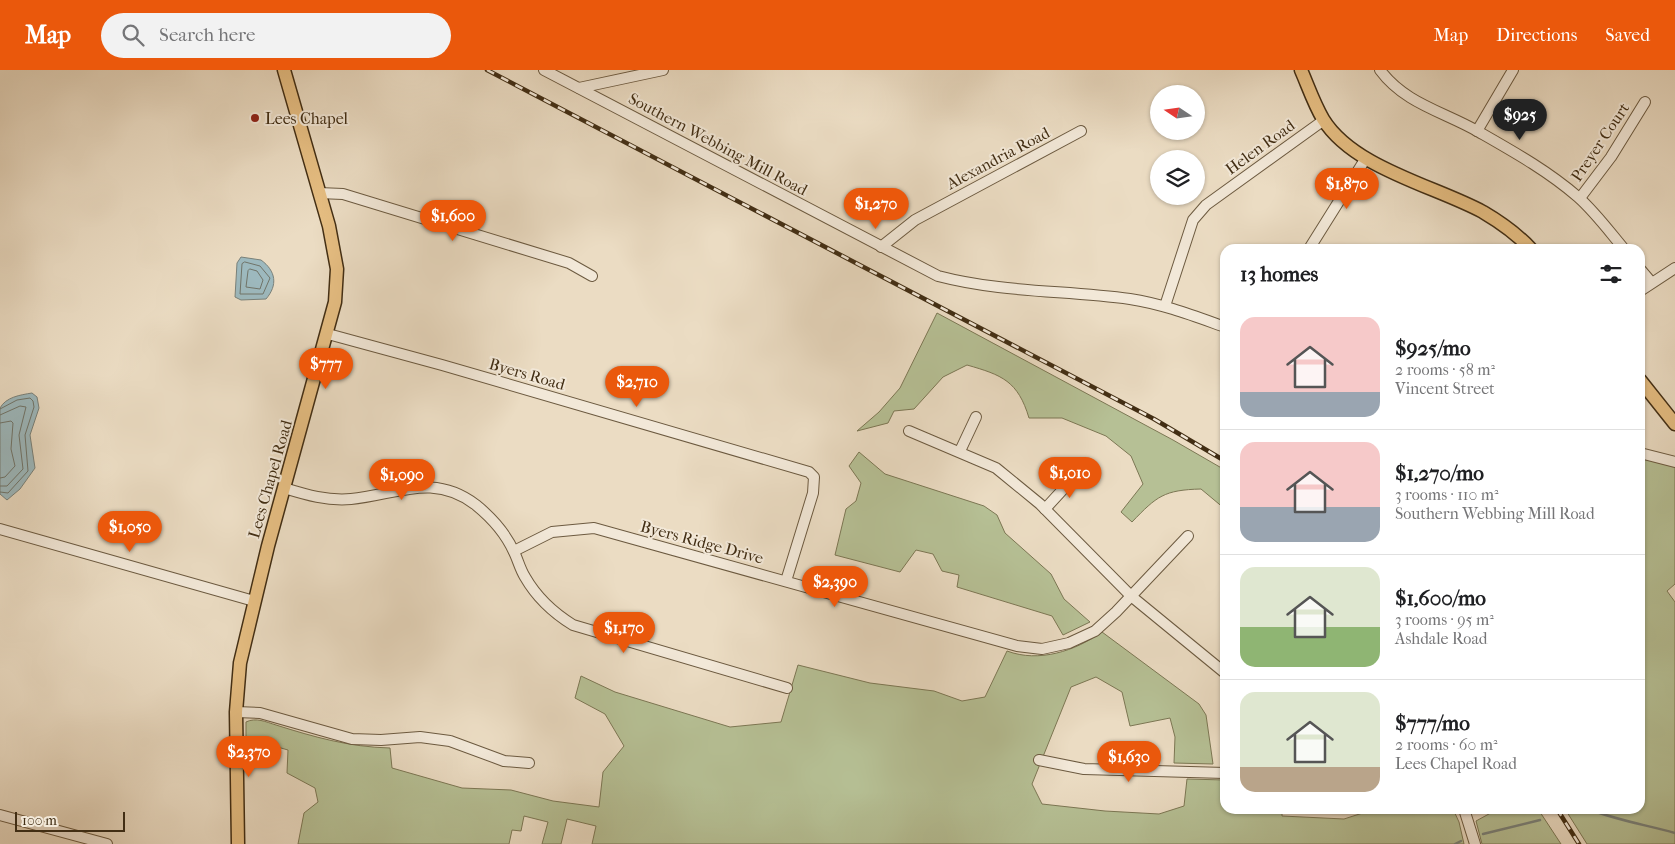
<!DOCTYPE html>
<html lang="en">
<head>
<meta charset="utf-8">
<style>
	:root { --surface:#fff; --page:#f2f2f2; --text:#202124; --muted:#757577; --line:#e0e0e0; --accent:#ea580c }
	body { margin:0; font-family:"IM FELL French Canon",serif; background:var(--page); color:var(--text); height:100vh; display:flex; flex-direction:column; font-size:19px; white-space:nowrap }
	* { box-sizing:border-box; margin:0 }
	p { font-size:16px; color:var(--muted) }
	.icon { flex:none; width:28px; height:28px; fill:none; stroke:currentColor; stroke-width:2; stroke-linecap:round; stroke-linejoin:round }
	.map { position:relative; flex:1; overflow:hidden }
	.drawer { position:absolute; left:1220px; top:174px; width:425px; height:570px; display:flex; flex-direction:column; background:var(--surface); border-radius:15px; box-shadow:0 1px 4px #0004 }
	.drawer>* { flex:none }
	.needle { width:32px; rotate:283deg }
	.controls { position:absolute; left:1150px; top:15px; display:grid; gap:10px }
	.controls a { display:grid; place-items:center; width:55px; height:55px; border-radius:50%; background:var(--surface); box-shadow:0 1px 4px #0004; font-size:25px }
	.scale { position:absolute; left:15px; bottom:12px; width:110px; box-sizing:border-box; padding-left:5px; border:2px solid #422e14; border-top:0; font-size:14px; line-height:18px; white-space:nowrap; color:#422e14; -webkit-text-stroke:4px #f2e8d8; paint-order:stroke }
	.price { position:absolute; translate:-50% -42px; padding:0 11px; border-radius:18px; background:var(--accent); color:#fff; font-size:16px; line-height:32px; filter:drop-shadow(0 1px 2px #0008) }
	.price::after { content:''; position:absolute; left:50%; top:30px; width:15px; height:11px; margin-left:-8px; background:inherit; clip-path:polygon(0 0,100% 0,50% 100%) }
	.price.on { background:#222; color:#fff }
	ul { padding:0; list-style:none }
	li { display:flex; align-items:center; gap:15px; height:125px; padding:0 20px }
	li+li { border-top:1px solid var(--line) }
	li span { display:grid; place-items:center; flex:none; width:140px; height:100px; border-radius:15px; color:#555 }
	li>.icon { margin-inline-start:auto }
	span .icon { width:60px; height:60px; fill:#fffc; stroke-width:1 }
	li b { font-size:21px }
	h2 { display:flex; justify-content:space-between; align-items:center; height:60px; padding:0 20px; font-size:21px }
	header { display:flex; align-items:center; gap:30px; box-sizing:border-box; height:70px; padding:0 25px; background:var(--accent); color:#fff }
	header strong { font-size:24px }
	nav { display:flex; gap:28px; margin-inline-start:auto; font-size:18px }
	.search { width:350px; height:45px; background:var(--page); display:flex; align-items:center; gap:12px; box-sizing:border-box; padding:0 18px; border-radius:28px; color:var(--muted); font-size:19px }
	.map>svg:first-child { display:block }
</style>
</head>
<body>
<header>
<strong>Map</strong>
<div class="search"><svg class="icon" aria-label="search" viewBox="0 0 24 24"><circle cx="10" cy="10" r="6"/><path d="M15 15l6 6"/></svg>Search here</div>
<nav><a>Map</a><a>Directions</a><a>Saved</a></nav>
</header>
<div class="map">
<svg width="1675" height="774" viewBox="0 0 1675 774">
	<rect width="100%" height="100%" fill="#ebdcc3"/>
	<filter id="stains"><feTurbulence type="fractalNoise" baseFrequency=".004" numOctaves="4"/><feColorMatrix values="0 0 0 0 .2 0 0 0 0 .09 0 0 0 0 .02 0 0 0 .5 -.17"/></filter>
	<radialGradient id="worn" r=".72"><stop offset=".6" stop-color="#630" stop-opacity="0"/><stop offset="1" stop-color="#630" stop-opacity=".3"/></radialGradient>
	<g fill="#b6c095" stroke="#7c7754">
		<path d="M937,243L1173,370L1225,400V439L1201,419C1164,420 1157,426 1132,452L1121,442L1143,414L1131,386L1106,366L1062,348H1029C1018,311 1002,305 967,295L943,307L914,339L894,341L888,353L857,361L879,342L900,318Z"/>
		<path d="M859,382L885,404L984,436L997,445L1005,463L1051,504L1064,529L1090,552L1063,565L1052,546L957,517L959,505L942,501L933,484L916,480L900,502L835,485L846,439L856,431L861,413L849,396Z"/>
		<path d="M1640,387L1675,396V514L1667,521L1675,532V774H1587L1565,739H1640Z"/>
		<path d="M1102,562L1199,634L1206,645L1213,694L1174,693L1175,667L1170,648L1130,656L1122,622L1096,607L1071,617L1032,714L1042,734L1105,741L1159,744L1184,736L1187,709L1225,710V739H1282V746L1344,749L1375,739H1453L1459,752L1464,774H592L596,756L567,749L561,774H542L548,752L524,746L521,761L512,760L509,774H298L304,743L318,732L315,718L287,703L288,680L246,668V652C256,647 266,652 276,655C314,667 349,677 390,678L392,698L462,718L511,720L553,731L599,737L603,702L624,676L605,644L575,628L581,606L615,622L730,657L781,652L798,595L870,613L934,621L962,631L985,627L1007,581C1039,593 1075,581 1102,562Z"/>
		<path d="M1498,739H1538L1561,774H1482L1476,751Z"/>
	</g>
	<g fill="#9db9be" stroke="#79817a">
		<path d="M241,187L261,190C276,201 278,215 266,229L241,230L235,227L237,193Z"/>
		<path d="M32,323L37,327L39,338L30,365L35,398L20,419L7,430L0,424V338C6,327 20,325 32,323Z"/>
	</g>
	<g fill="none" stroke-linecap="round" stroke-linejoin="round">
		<g stroke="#707469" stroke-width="1">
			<path d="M245,192L260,196L270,208L263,224H240L242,194Z"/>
			<path d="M250,199L257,201L263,210L260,219L246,217L248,201Z"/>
			<path d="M0,339L17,330L30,328L33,331L34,337L25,365L28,401L8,423L0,422"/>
			<path d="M0,345L20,336L26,337L19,365L23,399L7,416H0"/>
			<path d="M0,353L11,351L13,353L11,379L15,396L5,407L0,408"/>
		</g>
		<g stroke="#79817a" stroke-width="2.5">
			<path d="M1589,739C1615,750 1647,755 1675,763"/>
			<path d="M1483,764L1540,750"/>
			<path d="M1455,774L1461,771"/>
		</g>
		<g stroke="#6c5a40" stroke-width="12">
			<g id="minor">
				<path d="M544,0L938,206C1003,223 1065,220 1130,229C1163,234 1194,246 1225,257"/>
				<path d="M1380,0C1405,34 1445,42 1479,62C1514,82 1548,101 1578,127C1595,142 1609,161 1624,179"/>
				<path d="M579,18L663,0"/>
				<path d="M1477,61L1513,0"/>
				<path d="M319,123L343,124L569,193L592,206"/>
				<path d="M1580,128L1611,87L1645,32"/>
				<path d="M881,177L915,150L1081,61"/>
				<path d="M1309,179L1366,88"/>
				<path d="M1640,199L1651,212"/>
				<path d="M1640,221L1675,198"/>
				<path d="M1165,236L1193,150L1206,135L1324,50"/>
				<path d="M328,264L442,295L809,402L814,407L813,423L786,511"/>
				<path d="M909,361L996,398L1040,434L1131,526L1225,603"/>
				<path d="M960,381L976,347"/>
				<path d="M1640,383L1675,392"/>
				<path d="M284,418C307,425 327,431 351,429C396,425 433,402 476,435C492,448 506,464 514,482C518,490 520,499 525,507C537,528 552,542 573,555L787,618"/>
				<path d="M1045,439L1078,403"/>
				<path d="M0,459L254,531"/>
				<path d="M514,481L552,462L594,458L1017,576L1042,579L1069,573L1095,561L1116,542L1188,466"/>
				<path d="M236,642L260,643L352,669L381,670L420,667L450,671L504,691L529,693"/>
				<path d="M1039,690L1084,699L1225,703"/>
				<path d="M1464,739L1475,774"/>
				<path d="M0,745L107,774"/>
			</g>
		</g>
		<g stroke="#422e14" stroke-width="15">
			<g id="major">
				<path d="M1301,0C1308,16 1314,34 1323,49C1353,98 1435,116 1483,142C1500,152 1517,164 1531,179"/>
				<path d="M1640,310L1675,354"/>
				<path d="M238,774L236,642L240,593L268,476L335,232L337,199L329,156L284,0"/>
			</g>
		</g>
		<use href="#minor" stroke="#f2e8d8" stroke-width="10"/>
		<use href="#major" stroke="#e6be82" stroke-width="12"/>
		<g stroke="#422e14" stroke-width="4.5">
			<g id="rail">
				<path d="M487,0L1154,349L1225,391"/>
				<path d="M1557,739L1579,774"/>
			</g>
		</g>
		<use href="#rail" stroke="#f2e8d8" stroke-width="2.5" stroke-dasharray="8" stroke-linecap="butt"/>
	</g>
	<circle fill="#8f2418" stroke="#f2e8d8" stroke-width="2" cx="255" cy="48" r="5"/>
	<g text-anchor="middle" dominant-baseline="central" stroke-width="4" stroke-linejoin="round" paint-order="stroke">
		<g font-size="16" fill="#422e14" stroke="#f2e8d8" text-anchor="start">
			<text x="265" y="48">Lees Chapel</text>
		</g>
		<g font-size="16" fill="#422e14" stroke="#f2e8d8">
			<text transform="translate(1600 72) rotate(-56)">Preyer Court</text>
			<text transform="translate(718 74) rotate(28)">Southern Webbing Mill Road</text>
			<text transform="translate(1260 77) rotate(-36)">Helen Road</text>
			<text transform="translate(998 88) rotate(-28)">Alexandria Road</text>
			<text transform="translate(527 304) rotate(16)">Byers Road</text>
			<text transform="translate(270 409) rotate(-74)">Lees Chapel Road</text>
			<text transform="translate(702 472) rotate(15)">Byers Ridge Drive</text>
		</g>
	</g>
	<rect width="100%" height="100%" filter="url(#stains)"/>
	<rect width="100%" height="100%" fill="url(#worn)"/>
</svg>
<div class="controls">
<a><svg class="needle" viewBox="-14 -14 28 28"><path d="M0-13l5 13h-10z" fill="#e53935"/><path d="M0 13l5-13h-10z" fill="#757577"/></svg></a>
<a><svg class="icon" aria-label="layers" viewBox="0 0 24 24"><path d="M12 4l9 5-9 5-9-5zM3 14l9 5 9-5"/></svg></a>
</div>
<div class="scale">100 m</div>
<b class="price on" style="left:1520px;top:71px">$925</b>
<b class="price" style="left:1347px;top:140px">$1,870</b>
<b class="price" style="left:876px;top:160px">$1,270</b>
<b class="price" style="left:453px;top:172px">$1,600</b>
<b class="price" style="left:326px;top:320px">$777</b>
<b class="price" style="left:637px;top:338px">$2,710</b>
<b class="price" style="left:1070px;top:429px">$1,010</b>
<b class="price" style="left:402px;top:431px">$1,090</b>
<b class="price" style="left:130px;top:483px">$1,050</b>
<b class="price" style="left:835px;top:538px">$2,390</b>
<b class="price" style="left:624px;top:584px">$1,170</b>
<b class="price" style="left:249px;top:708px">$2,370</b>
<b class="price" style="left:1129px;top:713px">$1,630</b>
<section class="drawer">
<h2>13 homes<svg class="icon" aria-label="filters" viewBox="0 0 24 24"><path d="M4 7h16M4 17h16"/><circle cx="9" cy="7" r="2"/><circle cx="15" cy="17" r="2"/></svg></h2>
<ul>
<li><span style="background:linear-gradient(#f6c9c9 75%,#9aa5b1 0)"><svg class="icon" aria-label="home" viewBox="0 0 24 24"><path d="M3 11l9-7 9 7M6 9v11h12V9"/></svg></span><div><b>$925/mo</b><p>2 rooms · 58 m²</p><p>Vincent Street</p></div></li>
<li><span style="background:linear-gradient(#f6c9c9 65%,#9aa5b1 0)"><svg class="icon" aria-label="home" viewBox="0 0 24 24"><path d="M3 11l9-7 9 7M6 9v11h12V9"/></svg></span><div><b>$1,270/mo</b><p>3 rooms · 110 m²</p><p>Southern Webbing Mill Road</p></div></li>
<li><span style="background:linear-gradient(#dfe7d0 60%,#8fb573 0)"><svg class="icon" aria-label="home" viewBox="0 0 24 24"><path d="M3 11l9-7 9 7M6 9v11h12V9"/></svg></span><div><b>$1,600/mo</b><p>3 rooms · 95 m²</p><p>Ashdale Road</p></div></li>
<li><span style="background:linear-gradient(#dfe7d0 75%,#b9a48a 0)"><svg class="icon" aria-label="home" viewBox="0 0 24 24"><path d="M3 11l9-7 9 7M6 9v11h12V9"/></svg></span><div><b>$777/mo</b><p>2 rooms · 60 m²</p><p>Lees Chapel Road</p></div></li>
</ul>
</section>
</div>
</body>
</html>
